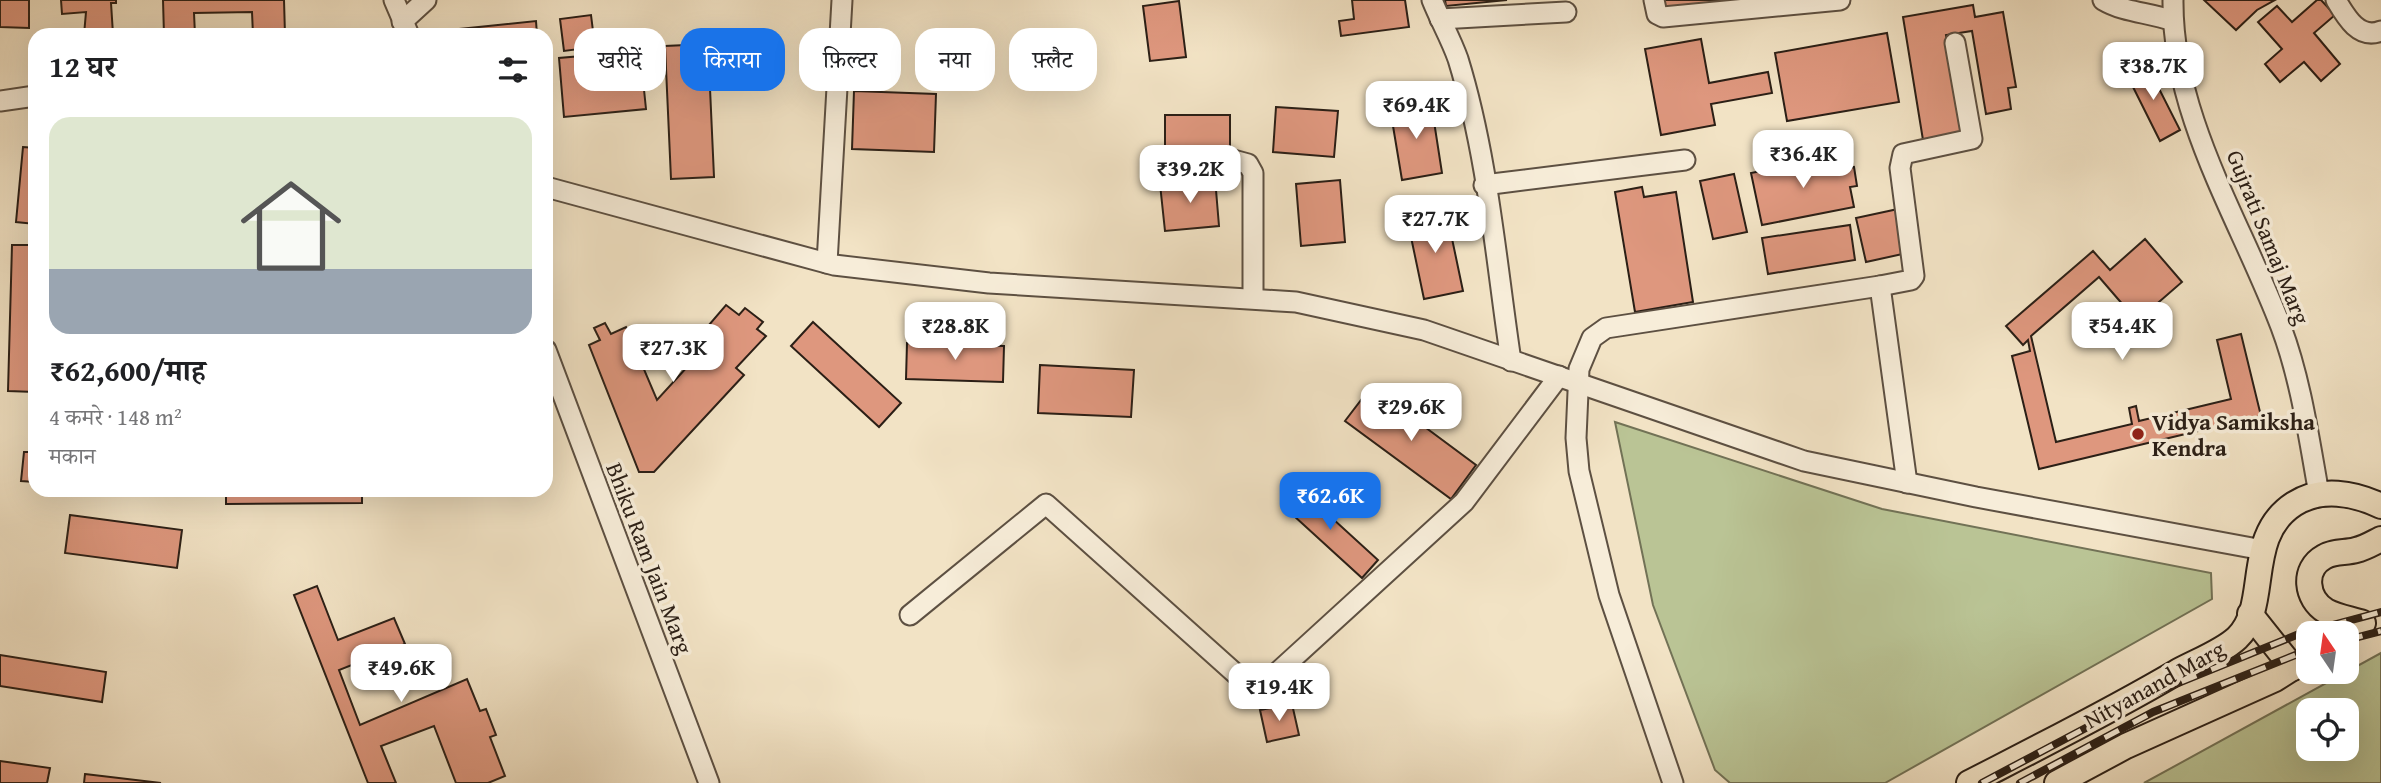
<!DOCTYPE html>
<html lang="hi">
<head>
<meta charset="utf-8">
<style>
	:root { --surface:#fff; --page:#f6f6f6; --text:#202124; --muted:#757577; --line:#e0e0e0; --accent:#1a73e8 }
	body { margin:0; font-family:"Gentium Book Plus","Noto Serif Devanagari",serif; background:var(--page); color:var(--text); height:100vh; display:flex; flex-direction:column; font-size:26px; white-space:nowrap }
	* { box-sizing:border-box; margin:0 }
	p { font-size:23px; color:var(--muted) }
	.icon { flex:none; width:38px; height:38px; fill:none; stroke:currentColor; stroke-width:2; stroke-linecap:round; stroke-linejoin:round }
	.map { position:relative; flex:1; overflow:hidden }
	.drawer { position:absolute; left:28px; top:28px; width:525px; height:469px; display:flex; flex-direction:column; background:var(--surface); border-radius:21px; box-shadow:0 7px 28px #0002 }
	.drawer>* { flex:none }
	.guide { position:absolute; left:574px; top:28px; width:665px; height:63px; display:flex; gap:14px }
	.needle { width:46px; rotate:347deg }
	.buttons { position:absolute; left:2296px; top:621px; display:grid; gap:14px }
	.buttons a { display:grid; place-items:center; width:63px; height:63px; border-radius:14px; background:var(--surface); box-shadow:0 7px 28px #0002; font-size:35px }
	.price { position:absolute; translate:-50% -60px; padding:0 16px; border-radius:14px; background:#fff; color:#222; font-size:23px; line-height:46px; filter:drop-shadow(0 2px 4px #0008) }
	.price::after { content:''; position:absolute; left:50%; top:42px; width:21px; height:16px; margin-left:-10px; background:inherit; clip-path:polygon(0 0,100% 0,50% 100%) }
	.price.selected { background:var(--accent); color:#fff }
	ul { padding:0; list-style:none }
	li { display:grid; align-content:center; gap:14px; height:371px; padding:0 21px }
	li+li { border-top:2px solid var(--line) }
	li span { display:grid; place-items:center; height:217px; border-radius:21px; color:#555 }
	li>.icon { margin-inline-start:auto }
	span .icon { width:126px; height:126px; fill:#fffc; stroke-width:1 }
	li b { font-size:30px }
	h2 { display:flex; justify-content:space-between; align-items:center; height:84px; padding:0 21px; font-size:30px }
	.pill { padding:0 24px; border-radius:21px; background:var(--surface); box-shadow:0 7px 28px #0002; font-size:24px; line-height:63px }
	.pill.selected { background:var(--accent); color:#fff }
	.map>svg:first-child { display:block }
</style>
</head>
<body>
<div class="map">
<svg width="2381" height="783" viewBox="0 0 2381 783">
	<rect width="100%" height="100%" fill="#f2e3c5"/>
	<filter id="stains"><feTurbulence type="fractalNoise" baseFrequency=".00286" numOctaves="4"/><feColorMatrix values="0 0 0 0 .2 0 0 0 0 .09 0 0 0 0 .02 0 0 0 .5 -.17"/></filter>
	<radialGradient id="worn" r=".72"><stop offset=".6" stop-color="#630" stop-opacity="0"/><stop offset="1" stop-color="#630" stop-opacity=".3"/></radialGradient>
	<g fill="#bac495" stroke="#727256" stroke-width="2" fill-rule="evenodd">
		<path d="M1615,422L1882,509L2211,573L2212,599L1885,783H1730L1715,770L1653,605Z"/>
		<path d="M2381,653V783H2144ZM2308,710H2347V749H2308Z"/>
	</g>
	<g fill="#de977e" stroke="#2b1f16" stroke-width="2">
		<path d="M0,0H29V28L0,27Z"/>
		<path d="M61,0H116V3H111L113,34L84,35L86,12L62,14Z"/>
		<path d="M163,0H284L285,35H253L252,12L194,13L195,35H164Z"/>
		<path d="M1352,0H1405L1409,27L1341,36L1339,21L1354,19Z"/>
		<path d="M1445,0H1507L1446,6Z"/>
		<path d="M1661,0H1770L1662,7Z"/>
		<path d="M2204,0H2275L2257,10L2236,30Z"/>
		<path d="M2317,0H2321L2335,15L2314,33L2340,64L2321,81L2304,62L2280,82L2265,64L2282,49L2258,22L2277,6L2292,22Z"/>
		<path d="M1179,1L1186,57L1150,61L1143,6Z"/>
		<path d="M1973,5L1975,17L2003,12L2016,87L2008,88L2011,109L1986,114L1972,31L1946,35L1963,133L1923,140L1903,17Z"/>
		<path d="M591,15L595,47L564,51L560,19Z"/>
		<path d="M536,21L537,35H461L460,29Z"/>
		<path d="M1887,33L1899,102L1787,121L1775,53Z"/>
		<path d="M1701,39L1709,83L1768,72L1772,93L1711,104L1715,125L1661,135L1645,49Z"/>
		<path d="M708,44L714,177L671,179L665,46Z"/>
		<path d="M640,51L646,109L564,117L559,58Z"/>
		<path d="M2146,63L2180,130L2160,141L2126,73Z"/>
		<path d="M854,91L936,94L934,152L852,149Z"/>
		<path d="M1431,102L1442,173L1402,180L1390,108Z"/>
		<path d="M1276,107L1338,111L1334,157L1273,152Z"/>
		<path d="M1165,115H1230V152L1165,153Z"/>
		<path d="M23,147L35,148V224L16,222Z"/>
		<path d="M1832,157L1835,171L1854,167L1857,186L1850,187L1854,207L1762,225L1751,173Z"/>
		<path d="M1734,174L1747,232L1713,239L1700,181Z"/>
		<path d="M1215,178L1219,226L1165,231L1160,184Z"/>
		<path d="M1340,180L1345,242L1301,246L1296,184Z"/>
		<path d="M1642,187L1644,197L1676,192L1693,302L1635,312L1615,192Z"/>
		<path d="M1898,209L1907,253L1866,262L1856,218Z"/>
		<path d="M1446,210L1463,291L1424,299L1407,218Z"/>
		<path d="M1850,225L1855,260L1768,274L1762,238Z"/>
		<path d="M2145,239L2182,282L2137,321L2099,277L2031,336L2056,442L2132,424L2129,408L2136,406L2139,421L2231,399L2217,340L2241,334L2261,416L2039,469L2012,356L2030,351L2028,340L2023,345L2006,326L2093,251L2110,270Z"/>
		<path d="M12,245H35V392L8,391Z"/>
		<path d="M726,305L739,315L745,308L763,322L757,329L766,336L736,368L744,375L654,472H639L589,345L600,340L594,328L605,323L611,334L626,327L657,400L699,354L691,346Z"/>
		<path d="M813,322L901,403L879,427L791,346Z"/>
		<path d="M907,343L1004,346L1003,382L906,379Z"/>
		<path d="M1040,365L1134,370L1131,417L1038,413Z"/>
		<path d="M1371,387L1476,465L1451,499L1345,421Z"/>
		<path d="M24,452H35V482L21,481Z"/>
		<path d="M1298,487L1378,560L1362,578L1282,505Z"/>
		<path d="M226,490H362V503L226,504Z"/>
		<path d="M70,515L182,530L177,568L65,553Z"/>
		<path d="M317,586L338,640L394,618L405,644L339,670L360,725L467,679L480,711L486,709L496,735L490,737L505,776L488,783H456L434,726L381,746L396,783H368L294,595Z"/>
		<path d="M0,655L106,672L102,702L0,686Z"/>
		<path d="M1292,704L1299,735L1267,742L1260,710Z"/>
		<path d="M0,761L50,768L47,783H0Z"/>
		<path d="M85,774L161,783H84Z"/>
	</g>
	<g fill="none" stroke-linecap="round" stroke-linejoin="round">
		<g stroke="#5d5042" stroke-width="23">
			<g id="minor">
				<path d="M394,0L409,35"/>
				<path d="M1432,0C1440,20 1451,39 1458,59C1488,156 1496,261 1511,361"/>
				<path d="M1654,0L1657,14L1663,17L1840,0"/>
				<path d="M2103,0C2125,13 2149,12 2173,21"/>
				<path d="M2173,0C2172,117 2241,221 2281,327C2301,380 2309,439 2319,494"/>
				<path d="M2336,0C2346,17 2359,40 2381,31"/>
				<path d="M1440,19L1566,12"/>
				<path d="M402,22L426,0"/>
				<path d="M0,101L35,96"/>
				<path d="M1226,158L1248,164L1253,173V298"/>
				<path d="M1484,185L1685,160"/>
				<path d="M546,187L834,265L989,283L1296,302L1424,330L1804,461L1976,497L2263,550"/>
				<path d="M827,263L842,0"/>
				<path d="M1880,286L1911,280L1914,276L1900,168L1903,154L1972,139L1955,43"/>
				<path d="M546,350L709,783"/>
				<path d="M910,615L1046,504L1256,692L1464,502L1559,376"/>
				<path d="M1673,783L1609,595L1579,471L1576,438L1579,369L1592,338L1606,328L1880,286L1907,483"/>
			</g>
		</g>
		<g stroke="#2b1f16" stroke-width="28">
			<g id="major">
				<path d="M2250,614L2293,668"/>
				<path d="M2363,623C2351,619 2337,617 2326,611C2306,599 2302,569 2324,557C2333,551 2346,553 2356,550C2365,548 2373,543 2381,539"/>
				<path d="M1969,783C2039,747 2109,712 2177,672C2195,662 2222,652 2237,638C2271,606 2243,537 2294,504C2321,487 2354,493 2381,506"/>
				<path d="M2057,783L2126,746L2275,679L2308,658"/>
			</g>
		</g>
		<use href="#minor" stroke="#f7edd9" stroke-width="19"/>
		<use href="#major" stroke="#f2e3c5" stroke-width="24"/>
		<g stroke="#2b1f16" stroke-width="8">
			<g id="rail">
				<path d="M2347,640L2381,631"/>
				<path d="M1982,783L2146,696L2299,634L2381,612"/>
				<path d="M2020,783L2153,712L2308,650"/>
			</g>
		</g>
		<use href="#rail" stroke="#f7edd9" stroke-width="5" stroke-dasharray="16" stroke-linecap="butt"/>
	</g>
	<circle fill="#8f2418" stroke="#f7edd9" stroke-width="2.5" cx="2138" cy="434" r="7"/>
	<g text-anchor="middle" dominant-baseline="central" stroke-width="7" stroke-linejoin="round" paint-order="stroke">
		<g font-size="23" fill="#2b1f16" stroke="#f7edd9">
			<text transform="translate(2269 237) rotate(68)">Gujrati Samaj Marg</text>
			<text transform="translate(650 558) rotate(69)">Bhiku Ram Jain Marg</text>
			<text transform="translate(2154 684) rotate(-29)">Nityanand Marg</text>
		</g>
		<g font-size="23" font-weight="bold" fill="#2b1f16" stroke="#f7edd9" text-anchor="start">
			<text x="2152" y="421">Vidya Samiksha<tspan x="2152" dy="26">Kendra</tspan></text>
		</g>
	</g>
	<rect width="100%" height="100%" filter="url(#stains)"/>
	<rect width="100%" height="100%" fill="url(#worn)"/>
</svg>
<div class="buttons">
<a><svg class="needle" viewBox="-14 -14 28 28"><path d="M0-13l5 13h-10z" fill="#e53935"/><path d="M0 13l5-13h-10z" fill="#757577"/></svg></a>
<a><svg class="icon" aria-label="locate" viewBox="0 0 24 24"><circle cx="12" cy="12" r="6"/><path d="M12 2v4M12 18v4M2 12h4M18 12h4"/></svg></a>
</div>
<b class="price" style="left:2153px;top:102px">₹38.7K</b>
<b class="price" style="left:1416px;top:141px">₹69.4K</b>
<b class="price" style="left:1803px;top:190px">₹36.4K</b>
<b class="price" style="left:1190px;top:205px">₹39.2K</b>
<b class="price" style="left:1435px;top:255px">₹27.7K</b>
<b class="price" style="left:955px;top:362px">₹28.8K</b>
<b class="price" style="left:2122px;top:362px">₹54.4K</b>
<b class="price" style="left:673px;top:384px">₹27.3K</b>
<b class="price" style="left:1411px;top:443px">₹29.6K</b>
<b class="price selected" style="left:1330px;top:532px">₹62.6K</b>
<b class="price" style="left:401px;top:704px">₹49.6K</b>
<b class="price" style="left:1279px;top:723px">₹19.4K</b>
<div class="guide">
<a class="pill">खरीदें</a>
<a class="pill selected">किराया</a>
<a class="pill">फ़िल्टर</a>
<a class="pill">नया</a>
<a class="pill">फ़्लैट</a>
</div>
<section class="drawer">
<h2>12 घर<svg class="icon" aria-label="filters" viewBox="0 0 24 24"><path d="M4 7h16M4 17h16"/><circle cx="9" cy="7" r="2"/><circle cx="15" cy="17" r="2"/></svg></h2>
<ul>
<li><span style="background:linear-gradient(#dfe7d0 70%,#9aa5b1 0)"><svg class="icon" aria-label="home" viewBox="0 0 24 24"><path d="M3 11l9-7 9 7M6 9v11h12V9"/></svg></span><div><b>₹62,600/माह</b><p>4 कमरे · 148 m²</p><p>मकान</p></div></li>
</ul>
</section>
</div>
</body>
</html>
